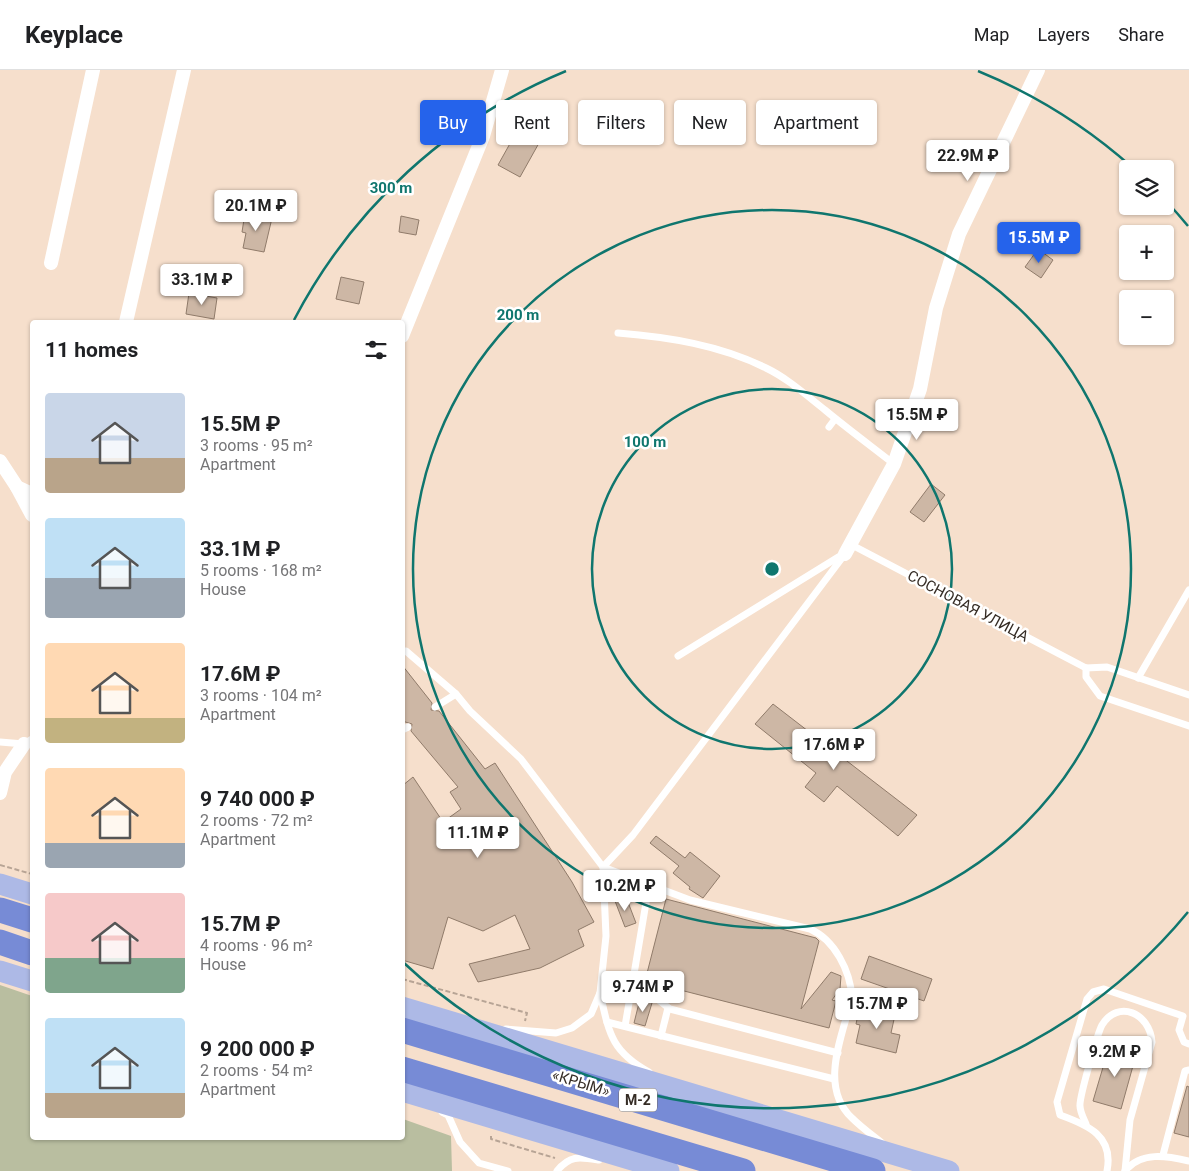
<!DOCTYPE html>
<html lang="en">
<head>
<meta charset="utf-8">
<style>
	:root { --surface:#fff; --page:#f6f6f6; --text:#202124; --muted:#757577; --line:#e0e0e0; --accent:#2563eb }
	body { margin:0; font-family:Roboto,sans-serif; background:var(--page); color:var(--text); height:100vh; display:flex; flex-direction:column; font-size:19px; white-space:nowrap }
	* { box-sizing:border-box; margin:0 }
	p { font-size:16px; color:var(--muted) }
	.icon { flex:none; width:28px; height:28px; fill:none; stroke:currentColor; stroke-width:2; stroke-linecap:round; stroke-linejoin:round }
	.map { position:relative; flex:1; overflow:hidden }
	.drawer { position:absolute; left:30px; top:250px; width:375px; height:820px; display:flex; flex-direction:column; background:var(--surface); border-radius:5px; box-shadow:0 1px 4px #0004 }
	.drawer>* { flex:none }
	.top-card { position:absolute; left:420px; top:30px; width:475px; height:45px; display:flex; gap:10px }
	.fabs { position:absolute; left:1119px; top:90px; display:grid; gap:10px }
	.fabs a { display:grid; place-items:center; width:55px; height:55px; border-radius:5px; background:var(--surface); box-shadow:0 1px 4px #0004; font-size:25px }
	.price { position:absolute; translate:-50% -42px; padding:0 11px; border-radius:5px; background:#fff; color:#222; font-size:16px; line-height:32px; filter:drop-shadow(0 1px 2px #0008) }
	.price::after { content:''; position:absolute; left:50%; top:30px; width:15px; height:11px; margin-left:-8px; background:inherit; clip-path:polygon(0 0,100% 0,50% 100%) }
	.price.active { background:var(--accent); color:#fff }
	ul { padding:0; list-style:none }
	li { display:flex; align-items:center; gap:15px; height:125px; padding:0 15px }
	li span { display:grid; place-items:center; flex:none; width:140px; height:100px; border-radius:5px; color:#555 }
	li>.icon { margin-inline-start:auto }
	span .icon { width:60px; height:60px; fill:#fffc; stroke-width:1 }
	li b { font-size:21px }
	h2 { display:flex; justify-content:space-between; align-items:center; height:60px; padding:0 15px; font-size:21px }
	.chip { padding:0 18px; border-radius:5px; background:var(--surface); box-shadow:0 1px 4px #0004; font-size:18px; line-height:45px }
	.chip.active { background:var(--accent); color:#fff }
	header { display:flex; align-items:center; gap:30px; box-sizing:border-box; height:70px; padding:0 25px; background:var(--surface); border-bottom:1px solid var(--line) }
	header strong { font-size:24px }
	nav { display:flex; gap:28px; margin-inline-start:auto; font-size:18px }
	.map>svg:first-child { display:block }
</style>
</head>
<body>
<header>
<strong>Keyplace</strong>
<nav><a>Map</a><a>Layers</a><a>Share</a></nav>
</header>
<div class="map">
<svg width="1189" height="1101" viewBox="0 0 1189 1101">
	<rect width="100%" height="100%" fill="#f6dfcc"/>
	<path fill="#b9bea0" d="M0,915L32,926V1068H402L403,1049L451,1066L452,1101H0Z"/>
	<g fill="#cdb7a5" stroke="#907b6a">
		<path d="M517,61L539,73L520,107L498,95Z"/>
		<path d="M245,143L272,148L264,182L243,178L246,163L242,162Z"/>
		<path d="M401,146L419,150L416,165L399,162Z"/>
		<path d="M1038,179L1053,190L1041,208L1025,197Z"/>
		<path d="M341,207L364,212L359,234L336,229Z"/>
		<path d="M189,223L217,228L214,249L186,244Z"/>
		<path d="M931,414L945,425L924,452L910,442Z"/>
		<path d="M402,595L432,633L431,640L439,641L485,699L495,693L572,812L594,852L578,860L584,876L540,898L478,912L469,894L530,879L515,845L483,861L448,847L433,899L402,890V716L413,707L443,752L461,739L450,722L458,717L411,661L412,654L402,651Z"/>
		<path d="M773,634L917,745L898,766L837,716L824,732L805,717L816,703L755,654Z"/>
		<path d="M656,766L685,788L690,782L720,806L703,828L689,819L690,817L673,803L679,796L650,773Z"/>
		<path d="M626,827L636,853L625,857L615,831Z"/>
		<path d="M666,829L816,868L819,871L801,939L831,902L841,906L840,919L832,930L836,931L829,958L645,911Z"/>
		<path d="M869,886L932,909L924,931L861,909Z"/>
		<path d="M640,929L652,933L645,956L634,953Z"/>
		<path d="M860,936L895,945L891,963L900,965L896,983L856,973L860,955L856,954Z"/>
		<path d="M1109,977L1136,985L1121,1039L1093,1031Z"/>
		<path d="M1187,1016L1189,1017V1067L1174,1063Z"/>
	</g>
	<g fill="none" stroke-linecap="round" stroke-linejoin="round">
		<g stroke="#b7a495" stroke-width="2" stroke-dasharray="5 2.5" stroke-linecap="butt">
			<path d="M0,795L32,804"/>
			<path d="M402,909L527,943L525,951"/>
			<path d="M491,1066V1069L555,1088"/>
		</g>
		<g stroke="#fff" stroke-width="7">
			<path d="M618,263C668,267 720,275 766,298C787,308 806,325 825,340C848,359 871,376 894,394"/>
			<path d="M829,357L835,349"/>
			<path d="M850,474L1086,598"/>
			<path d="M845,484L633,765L603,797L690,830L810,859C835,870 850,901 852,927C843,965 818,1016 852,1048C861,1057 872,1065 882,1073"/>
			<path d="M402,581H406L456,624L470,641L521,689L603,797L606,866L600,923L591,944L572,958L556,963L506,959"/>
			<path d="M678,586L840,486"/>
			<path d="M1086,598V607L1100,626L1189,656"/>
			<path d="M1086,598L1107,597L1189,625"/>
			<path d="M1138,608L1189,520"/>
			<path d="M435,637L456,624"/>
			<path d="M402,660L408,657"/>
			<path d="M0,672L24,674L32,669"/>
			<path d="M649,815L633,910L670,939L838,983"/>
			<path d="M600,923C609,963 611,981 649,1002"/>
			<path d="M607,952L834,1009"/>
			<path d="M625,956L633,910"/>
			<path d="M661,966L668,938"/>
			<path d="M442,1042L448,1045L460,1072L479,1093L508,1101"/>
			<path d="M1086,1054C1084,1049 1080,1042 1080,1036C1079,1028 1098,962 1102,955C1118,929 1150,943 1152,972L1130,1050L1125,1101"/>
			<path d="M1163,1085L1185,1001L1189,1000"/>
			<path d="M557,1101C570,1085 579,1087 599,1090"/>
			<path d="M1107,1101C1114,1066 1088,1055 1060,1045L1057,1032L1087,929L1093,922L1104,919L1183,946L1179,960L1184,972L1189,974"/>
			<path d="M1125,1101C1141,1081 1167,1086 1189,1091"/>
		</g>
		<g stroke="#fff" stroke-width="14">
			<path d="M51,193L93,0"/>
			<path d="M126,252L184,0"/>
			<path d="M402,266L483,66L502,0"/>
			<path d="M0,391L17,417L32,424"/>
			<path d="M17,417L32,445"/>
			<path d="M845,484L894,394L920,319L936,238L959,164L1038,0"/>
			<path d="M0,723L5,702L24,674"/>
		</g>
		<g stroke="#adb9e6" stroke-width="21">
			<path d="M0,814L32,824"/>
			<path d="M0,901L32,911"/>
			<path d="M402,937L949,1101"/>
			<path d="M402,1021L669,1101"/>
		</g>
		<g stroke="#778bd6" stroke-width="25">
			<path d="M0,840L32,850"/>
			<path d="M0,872L32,883"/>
			<path d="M402,960L873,1101"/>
			<path d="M402,999L743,1101"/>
		</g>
	</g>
	<g fill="none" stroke="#0f766e" stroke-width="2.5">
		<circle cx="772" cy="499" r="180"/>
		<circle cx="772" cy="499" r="359"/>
		<path d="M1188 842A539 539 0 0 1 404 893M294 250A539 539 0 0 1 566 1M978 1A539 539 0 0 1 1133 98M1166 131A539 539 0 0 1 1188 156"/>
	</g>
	<g text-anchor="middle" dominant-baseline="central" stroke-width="5" stroke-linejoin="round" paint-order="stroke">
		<rect fill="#fff" stroke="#726b66" stroke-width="1" x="619" y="1018.5" width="38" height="23" rx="4"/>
		<g font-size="14" font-weight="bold" fill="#352c25">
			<text x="638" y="1030">М-2</text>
		</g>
		<g font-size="15" fill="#352c25" stroke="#fff">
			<text transform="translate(968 536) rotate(28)">СОСНОВАЯ УЛИЦА</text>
			<text transform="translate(581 1013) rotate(17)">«КРЫМ»</text>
		</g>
	</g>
	<circle cx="772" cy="499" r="8" fill="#0f766e" stroke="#fff" stroke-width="2.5"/>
	<g font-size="15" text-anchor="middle" font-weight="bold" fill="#0f766e" stroke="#fff" stroke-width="5" stroke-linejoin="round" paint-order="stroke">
		<text x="391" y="123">300 m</text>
		<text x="518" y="250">200 m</text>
		<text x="645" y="377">100 m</text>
	</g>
</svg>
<div class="fabs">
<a><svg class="icon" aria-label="layers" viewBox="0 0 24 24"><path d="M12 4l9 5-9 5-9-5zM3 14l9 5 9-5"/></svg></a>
<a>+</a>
<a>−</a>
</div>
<b class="price" style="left:968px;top:112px">22.9M ₽</b>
<b class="price" style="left:256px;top:162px">20.1M ₽</b>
<b class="price active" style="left:1039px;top:194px">15.5M ₽</b>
<b class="price" style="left:202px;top:236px">33.1M ₽</b>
<b class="price" style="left:917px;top:371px">15.5M ₽</b>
<b class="price" style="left:834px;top:701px">17.6M ₽</b>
<b class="price" style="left:478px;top:789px">11.1M ₽</b>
<b class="price" style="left:625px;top:842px">10.2M ₽</b>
<b class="price" style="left:643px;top:943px">9.74M ₽</b>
<b class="price" style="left:877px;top:960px">15.7M ₽</b>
<b class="price" style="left:1115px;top:1008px">9.2M ₽</b>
<div class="top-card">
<a class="chip active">Buy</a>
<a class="chip">Rent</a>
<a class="chip">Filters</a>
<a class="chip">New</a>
<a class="chip">Apartment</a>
</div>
<section class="drawer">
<h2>11 homes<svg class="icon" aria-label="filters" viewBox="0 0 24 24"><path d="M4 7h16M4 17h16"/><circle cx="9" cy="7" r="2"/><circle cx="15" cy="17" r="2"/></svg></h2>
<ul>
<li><span style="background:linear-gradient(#c9d6e8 65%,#b9a48a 0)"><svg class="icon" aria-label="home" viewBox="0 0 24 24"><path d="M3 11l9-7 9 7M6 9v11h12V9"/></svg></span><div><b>15.5M ₽</b><p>3 rooms · 95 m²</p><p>Apartment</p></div></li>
<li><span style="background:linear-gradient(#bfe0f5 60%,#9aa5b1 0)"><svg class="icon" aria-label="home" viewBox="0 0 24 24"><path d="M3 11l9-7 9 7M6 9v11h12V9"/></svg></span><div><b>33.1M ₽</b><p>5 rooms · 168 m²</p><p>House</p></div></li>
<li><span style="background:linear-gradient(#ffd9b3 75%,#c2b280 0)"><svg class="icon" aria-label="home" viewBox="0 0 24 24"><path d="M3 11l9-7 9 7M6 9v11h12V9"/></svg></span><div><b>17.6M ₽</b><p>3 rooms · 104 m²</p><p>Apartment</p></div></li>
<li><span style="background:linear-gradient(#ffd9b3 75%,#9aa5b1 0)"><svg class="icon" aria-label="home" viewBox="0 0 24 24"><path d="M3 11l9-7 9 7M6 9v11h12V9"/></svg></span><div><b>9 740 000 ₽</b><p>2 rooms · 72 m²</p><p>Apartment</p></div></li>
<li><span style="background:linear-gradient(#f6c9c9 65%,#7fa58c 0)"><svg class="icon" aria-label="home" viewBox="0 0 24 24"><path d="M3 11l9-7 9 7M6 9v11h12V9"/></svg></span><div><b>15.7M ₽</b><p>4 rooms · 96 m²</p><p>House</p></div></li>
<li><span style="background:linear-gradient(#bfe0f5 75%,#b9a48a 0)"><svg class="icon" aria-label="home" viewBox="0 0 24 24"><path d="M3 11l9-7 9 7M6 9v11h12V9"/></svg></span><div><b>9 200 000 ₽</b><p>2 rooms · 54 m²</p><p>Apartment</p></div></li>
</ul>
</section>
</div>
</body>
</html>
